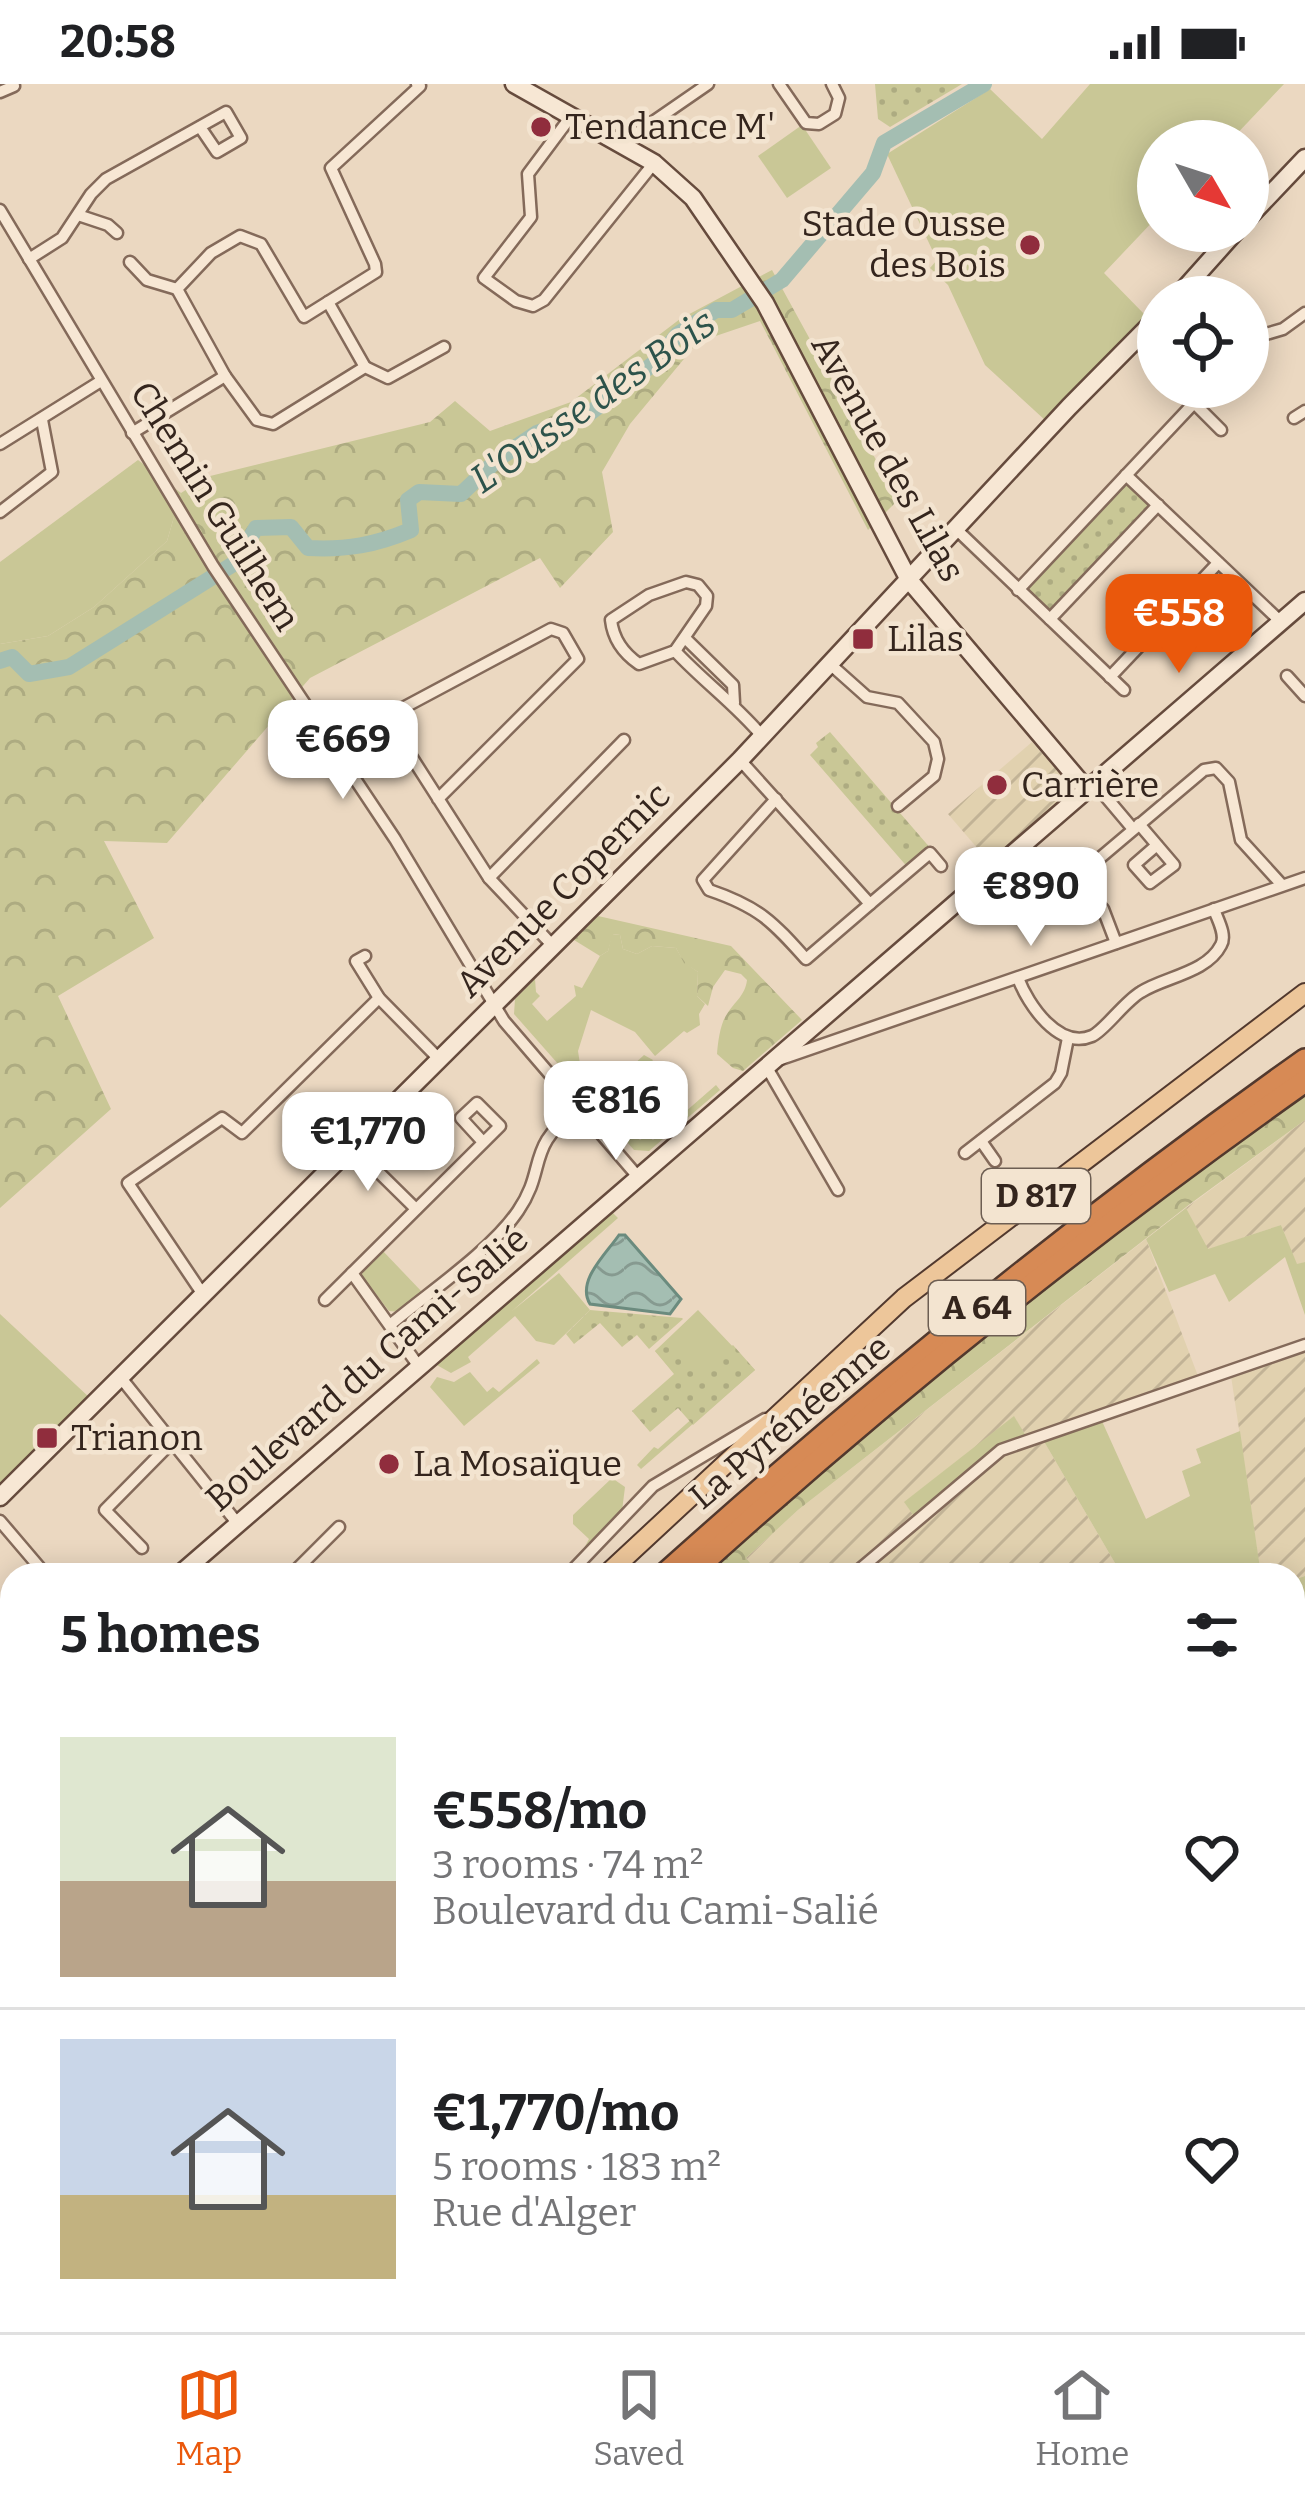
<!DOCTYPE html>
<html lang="en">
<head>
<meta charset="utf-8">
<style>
	:root { --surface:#fff; --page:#f6f6f6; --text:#202124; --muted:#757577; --line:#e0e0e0; --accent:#ea580c }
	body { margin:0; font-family:Bitter,serif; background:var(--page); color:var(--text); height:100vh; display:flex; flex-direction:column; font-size:45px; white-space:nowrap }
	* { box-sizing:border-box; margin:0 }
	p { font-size:39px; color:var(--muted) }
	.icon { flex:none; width:66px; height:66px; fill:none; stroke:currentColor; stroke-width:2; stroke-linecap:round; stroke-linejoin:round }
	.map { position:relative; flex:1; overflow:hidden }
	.panel { position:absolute; left:0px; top:1479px; width:1305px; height:771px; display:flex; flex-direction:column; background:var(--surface); border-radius:36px 36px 0 0; box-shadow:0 6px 30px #0003 }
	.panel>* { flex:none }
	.needle { width:78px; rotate:129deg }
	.controls { position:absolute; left:1137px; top:36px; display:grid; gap:24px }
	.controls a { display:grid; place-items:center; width:132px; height:132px; border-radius:50%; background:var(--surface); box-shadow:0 6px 30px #0003; font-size:60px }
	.price { position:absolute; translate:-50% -102px; padding:0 27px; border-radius:24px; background:#fff; color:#222; font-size:39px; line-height:78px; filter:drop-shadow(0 3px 6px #0008) }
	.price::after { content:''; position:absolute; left:50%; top:72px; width:36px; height:27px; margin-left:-18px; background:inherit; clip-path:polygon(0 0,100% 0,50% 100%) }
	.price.current { background:var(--accent); color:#fff }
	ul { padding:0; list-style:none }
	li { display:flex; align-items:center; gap:36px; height:300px; padding:0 60px }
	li+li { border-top:3px solid var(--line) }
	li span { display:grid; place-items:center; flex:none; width:336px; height:240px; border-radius:0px; color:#555 }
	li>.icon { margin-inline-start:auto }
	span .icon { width:144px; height:144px; fill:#fffc; stroke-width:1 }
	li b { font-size:51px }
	h2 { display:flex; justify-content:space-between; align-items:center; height:144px; padding:0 60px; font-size:51px }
	.status { display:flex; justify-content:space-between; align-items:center; height:84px; padding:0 60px; background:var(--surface); direction:ltr }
	.status svg { height:33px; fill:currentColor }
	.dock { display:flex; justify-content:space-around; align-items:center; height:168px; border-top:3px solid var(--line); background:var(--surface); font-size:33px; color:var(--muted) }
	.dock a { display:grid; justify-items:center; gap:6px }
	.dock .current { color:var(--accent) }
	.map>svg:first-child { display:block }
</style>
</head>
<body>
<div class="status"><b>20:58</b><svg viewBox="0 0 49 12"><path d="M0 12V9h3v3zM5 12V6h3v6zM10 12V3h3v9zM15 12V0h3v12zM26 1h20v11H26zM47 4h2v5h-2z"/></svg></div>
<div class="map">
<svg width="1305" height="2248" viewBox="0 0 1305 2248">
	<defs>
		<pattern id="farmland-furrows" width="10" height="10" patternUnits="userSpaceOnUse" patternTransform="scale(3)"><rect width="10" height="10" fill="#e1d1af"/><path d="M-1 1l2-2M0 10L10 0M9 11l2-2" fill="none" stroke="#c2b396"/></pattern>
		<pattern id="forest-crowns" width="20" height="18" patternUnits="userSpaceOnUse" patternTransform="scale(3)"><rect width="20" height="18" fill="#c9c796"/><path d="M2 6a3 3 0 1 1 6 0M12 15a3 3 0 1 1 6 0" fill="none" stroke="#adab81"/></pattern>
		<pattern id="park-dots" width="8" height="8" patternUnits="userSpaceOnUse" patternTransform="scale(3)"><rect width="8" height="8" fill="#c9c796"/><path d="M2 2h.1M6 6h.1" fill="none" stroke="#adab81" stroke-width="1.8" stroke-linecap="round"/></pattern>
		<pattern id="water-waves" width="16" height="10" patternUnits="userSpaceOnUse" patternTransform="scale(3)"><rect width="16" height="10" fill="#a4beb2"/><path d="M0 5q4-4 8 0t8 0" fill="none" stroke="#869a90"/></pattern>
	</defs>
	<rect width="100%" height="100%" fill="#ebd8c1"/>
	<g fill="url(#farmland-furrows)">
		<path d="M1032,658L1075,707L991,780L948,730Z"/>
		<path d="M1305,1036V1178L1297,1181L1281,1141L1207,1166L1186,1124Z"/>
		<path d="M1146,1155L1198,1292L1026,1352L1014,1333L905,1419L916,1435L848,1491H760L746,1474L798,1426Z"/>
		<path d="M1305,1267V1492L1293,1496V1491H1261L1231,1292Z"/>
		<path d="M1042,1354L1122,1491H857L1001,1369Z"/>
		<path d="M1305,1744V2049L1293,2057V1752Z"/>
		<path d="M1305,2152V2248H1231L1229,2238H1293V2163Z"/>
		<path d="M12,2206V2238H234L243,2248H0V2218Z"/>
		<path d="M875,2238H1046L1032,2248H882Z"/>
	</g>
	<g fill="#c9c796">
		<path d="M1090,0H1284L1230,57H1158V132L1104,189L1147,233L1046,337L985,281L948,201L930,184L937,176L887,70L990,5L1042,55Z"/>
		<path d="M802,41L831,84L787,114L758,72Z"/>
		<path d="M138,376L181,409L167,457L94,523L48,552L0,560V478Z"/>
		<path d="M612,850L620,851L623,865L637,870L652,862L676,864L684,878L698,888L697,912L705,920L699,930L700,941L687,949L684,947L655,972L635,948L591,926L578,967L580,980L591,985L606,1006L644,971L653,976L641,993L636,989L622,1002L647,1030L630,1046L640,1056L647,1051L653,1056L716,1001L720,1006L649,1067L634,1066L514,930L515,915L535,895L536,908L540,912L532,920L547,937L576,912L574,901L582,904L600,872L608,867Z"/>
		<path d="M1186,1124L1208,1165L1281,1141L1297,1180L1305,1178V1231L1285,1173L1229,1218L1215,1190L1169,1208L1146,1155Z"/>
		<path d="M609,1125L618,1134L512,1227L559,1189L590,1226L554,1261L536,1257L515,1232L468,1273L471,1278L451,1289L435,1280Z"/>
		<path d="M381,1165L423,1209L401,1228L389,1227L361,1191Z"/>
		<path d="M698,1226L755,1286L641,1385L637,1381L654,1363L658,1365L695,1332L683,1299L655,1267Z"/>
		<path d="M0,1230L91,1315L0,1403Z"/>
		<path d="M537,1275L540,1279L464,1342L430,1303L437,1293L454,1298L470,1288L487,1308L493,1303L499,1308Z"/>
		<path d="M1014,1332L1026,1352L916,1435L904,1418Z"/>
		<path d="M1101,1335L1146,1435L1190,1412L1182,1387L1201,1379L1196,1365L1240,1347L1261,1491H1122L1042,1354Z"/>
		<path d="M612,1394L625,1403L622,1427L581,1470L589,1455L573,1440V1431Z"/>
		<path d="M1305,1492V1727L1293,1736V1496Z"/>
		<path d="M346,2238H522L529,2248H353Z"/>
	</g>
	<g fill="url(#forest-crowns)">
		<path d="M772,186L898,416L868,446L760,237L698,258L630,340L602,388L613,448L560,504L540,474L310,594L167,759L104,757L154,854L58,912L111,1025L0,1124V560L48,552L94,523L167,457L181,409L206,393L430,338L455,317L490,347L571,318L680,235Z"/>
		<path d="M598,832L731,862L802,936L743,987L733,984L717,970C718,958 720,940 727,930C735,917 745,912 747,896L741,890L725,886L713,903L708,922L697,912L698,888L684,879L676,864L652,862L637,870L623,865L620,851L613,850L608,867L600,872L574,856Z"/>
		<path d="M1305,1009V1036L1190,1120L798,1426L746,1474L760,1491H703C898,1322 1095,1158 1305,1009Z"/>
	</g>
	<g fill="url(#park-dots)">
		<path d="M875,0H962L890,43L878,35Z"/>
		<path d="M1124,394L1155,424L1054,531L1023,501Z"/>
		<path d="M830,648L932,766L910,786L810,671L818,663L816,659Z"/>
		<path d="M590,1226L682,1234L683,1235L649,1265L637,1251L622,1263L600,1239L574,1260L566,1250Z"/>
		<path d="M671,1254L700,1288L733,1261L755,1286L693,1341L678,1324L650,1348L632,1327L674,1290L655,1267Z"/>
	</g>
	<path fill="url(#water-waves)" stroke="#6b8b7e" stroke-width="3" d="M619,1151H625L681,1215L670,1230L590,1220C576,1197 606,1170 619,1151Z"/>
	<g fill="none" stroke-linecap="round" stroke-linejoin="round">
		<g stroke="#6b8b7e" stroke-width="3">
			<path d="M1293,2155L1305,2148"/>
			<path d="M1120,2248L1139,2238"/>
		</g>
		<path stroke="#a4beb2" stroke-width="16" d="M0,577L12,573L29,590L69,583L235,479L256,444L291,443L308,464C347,466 375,461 411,446L408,416L419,408L461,410L498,375L537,349L590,329L658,276L678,250L716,226H732L782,196L873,89L884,59L984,0"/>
		<g stroke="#846a5a" stroke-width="15">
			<g id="street">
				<path d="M779,0L806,39L819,40L835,30L839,14L832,0"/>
				<path d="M0,8L14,2"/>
				<path d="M572,31L528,90L531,133L484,194L516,217L533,222L544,216L654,79"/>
				<path d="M626,61L637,49L708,0"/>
				<path d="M0,126L213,482L395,755L504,937L639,1094"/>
				<path d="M78,131L108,141L117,149"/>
				<path d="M29,175L62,154L91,110L106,95L226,28L241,54L217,68L200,43"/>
				<path d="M130,178L147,196L177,205"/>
				<path d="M1266,250L1283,245L1305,229"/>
				<path d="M365,283L328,218L376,188L375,180L331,84L420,2L417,0"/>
				<path d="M225,292L177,205L211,169L240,152L261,160L304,233L328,218"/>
				<path d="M1294,334L1305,327"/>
				<path d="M132,349L225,292L257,336L273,340L365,283L388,294L444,263"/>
				<path d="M0,360L101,297"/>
				<path d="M1126,391L1281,538"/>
				<path d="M0,428L52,388L42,336"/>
				<path d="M956,445L1124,606"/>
				<path d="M686,498L698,501L707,512L706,522L675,567L639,580C623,569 613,554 611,536L649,511Z"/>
				<path d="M1018,506L1194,319L1221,346"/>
				<path d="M1050,535L1158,421"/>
				<path d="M686,555L733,601L734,619"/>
				<path d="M675,567C704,598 735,620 762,652"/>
				<path d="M830,580L867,613L898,619L934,658L938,675L934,692L898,722"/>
				<path d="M1287,592L1305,612"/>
				<path d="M1110,593L1218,479"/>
				<path d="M740,676L870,820L930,769L941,782"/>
				<path d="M1095,700L1133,745"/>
				<path d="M438,715L578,575L563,549L551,545L386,633L489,794L553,862"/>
				<path d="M776,715L703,796L709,806C759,823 772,837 806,875L870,820"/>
				<path d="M1139,740L1174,781L1150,799L1134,781L1157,761"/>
				<path d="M489,794L624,656"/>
				<path d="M1116,859L1103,825L1075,795L1204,686L1216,684L1229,698L1241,756L1282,801"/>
				<path d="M365,872L356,877L379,914L440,976"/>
				<path d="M1018,894C1028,921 1059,966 1092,952C1104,947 1125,917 1141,908C1164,893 1207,889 1221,861C1227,851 1217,835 1214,825"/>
				<path d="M781,975L1305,794"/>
				<path d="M766,982L838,1106"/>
				<path d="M981,1057L995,1077"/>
				<path d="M352,1062L416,1125"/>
				<path d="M965,1069L1055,999L1061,989L1068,954"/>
				<path d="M352,1189L420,1284"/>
				<path d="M204,1212L128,1099L222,1034L242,1049L379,914"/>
				<path d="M325,1216L500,1042L477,1019L461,1034L483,1058"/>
				<path d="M390,1241C428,1209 491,1167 518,1127C548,1083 524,1064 579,1024"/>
				<path d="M121,1294L238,1440"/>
				<path d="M0,1437L46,1491"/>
				<path d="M142,1464L105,1426L172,1358"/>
				<path d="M291,1491L339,1443"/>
				<path d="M568,1491L653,1402L765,1335"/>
				<path d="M853,1491L1001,1366L1305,1261"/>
				<path d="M0,1579L12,1568"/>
				<path d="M1293,1744L1305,1735"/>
				<path d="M0,1825L12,1812"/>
				<path d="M0,2212L12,2199"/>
				<path d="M609,2248L623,2238"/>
			</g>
		</g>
		<g stroke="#664b3d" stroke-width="21">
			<g id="secondary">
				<path d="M514,0L654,79L693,114L765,219L909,496L1087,706"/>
				<path d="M1248,134L1305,74"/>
				<path d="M1177,213L1236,147"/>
				<path d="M0,1413L740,676L1069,323L1158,233"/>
				<path d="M179,1491L1305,517"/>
				<path d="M0,1660L12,1645"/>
				<path d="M0,1716L12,1727"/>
				<path d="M0,1755L12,1766"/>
			</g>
		</g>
		<g stroke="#52392e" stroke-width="22">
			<g id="primary">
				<path d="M606,1491L904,1214L1305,909"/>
				<path d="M0,2090L12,2078"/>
			</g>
		</g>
		<g stroke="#52392e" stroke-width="26">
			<g id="highway">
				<path d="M664,1491C868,1308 1081,1135 1305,976"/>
				<path d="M689,1491C884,1314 1090,1149 1305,997"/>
				<path d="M0,2139L12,2127"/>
				<path d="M0,2163L12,2151"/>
			</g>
		</g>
		<use href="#street" stroke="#f7e7d4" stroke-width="10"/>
		<use href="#secondary" stroke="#f7e7d4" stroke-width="16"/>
		<use href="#primary" stroke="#edc69a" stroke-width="18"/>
		<use href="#highway" stroke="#d78a55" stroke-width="21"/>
	</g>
	<g fill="#902d3d" stroke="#f3e4d0" stroke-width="4.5">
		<circle cx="541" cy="43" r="12"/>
		<circle cx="1030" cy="161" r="12"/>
		<rect x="851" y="543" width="24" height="24" rx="6"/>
		<circle cx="997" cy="701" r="12"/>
		<rect x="35" y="1342" width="24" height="24" rx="6"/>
		<circle cx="389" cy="1380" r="12"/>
	</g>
	<g text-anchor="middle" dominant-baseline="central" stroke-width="9" stroke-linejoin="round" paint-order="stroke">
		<g fill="#f3e4d0" stroke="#6d5e53" stroke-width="3">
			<rect x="982" y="1085" width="108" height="54" rx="9"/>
			<rect x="929" y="1197" width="96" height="54" rx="9"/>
		</g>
		<g font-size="33" font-weight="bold" fill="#34251d">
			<text x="1036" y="1112">D 817</text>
			<text x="977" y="1224">A 64</text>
		</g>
		<g font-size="36" fill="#34251d" stroke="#f3e4d0" text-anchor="start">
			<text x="565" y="43">Tendance M'</text>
			<text x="1006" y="140" text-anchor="end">Stade Ousse<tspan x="1006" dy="41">des Bois</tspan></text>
			<text x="887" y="555">Lilas</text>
			<text x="1021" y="701">Carrière</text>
			<text x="71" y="1354">Trianon</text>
			<text x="413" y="1380">La Mosaïque</text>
		</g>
		<g font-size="36" fill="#34251d" stroke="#f3e4d0">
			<text transform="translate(888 374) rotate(61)">Avenue des Lilas</text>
			<text transform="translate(215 422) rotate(58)">Chemin Guilhem</text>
			<text transform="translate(563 806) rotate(-45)">Avenue Copernic</text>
			<text transform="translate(367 1285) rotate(-41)">Boulevard du Cami-Salié</text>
			<text transform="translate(790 1338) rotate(-40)">La Pyrénéenne</text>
		</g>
		<g font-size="39" font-style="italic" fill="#2d534b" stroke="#f3e4d0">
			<text transform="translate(593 317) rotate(-35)">L'Ousse des Bois</text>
		</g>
	</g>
</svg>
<div class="controls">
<a><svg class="needle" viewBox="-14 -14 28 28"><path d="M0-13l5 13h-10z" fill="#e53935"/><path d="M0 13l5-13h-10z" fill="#757577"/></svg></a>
<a><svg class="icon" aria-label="locate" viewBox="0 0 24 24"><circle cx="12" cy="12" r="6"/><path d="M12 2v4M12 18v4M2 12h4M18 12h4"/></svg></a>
</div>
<b class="price current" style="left:1179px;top:592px">€558</b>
<b class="price" style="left:343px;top:718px">€669</b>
<b class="price" style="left:1031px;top:865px">€890</b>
<b class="price" style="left:616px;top:1079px">€816</b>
<b class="price" style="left:368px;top:1110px">€1,770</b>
<section class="panel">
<h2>5 homes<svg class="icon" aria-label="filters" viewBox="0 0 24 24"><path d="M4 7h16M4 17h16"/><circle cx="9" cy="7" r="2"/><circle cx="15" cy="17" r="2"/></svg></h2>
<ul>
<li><span style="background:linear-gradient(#dfe7d0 60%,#b9a48a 0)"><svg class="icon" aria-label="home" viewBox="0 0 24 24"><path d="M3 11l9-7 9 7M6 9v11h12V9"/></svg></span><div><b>€558/mo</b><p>3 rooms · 74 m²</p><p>Boulevard du Cami-Salié</p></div><svg class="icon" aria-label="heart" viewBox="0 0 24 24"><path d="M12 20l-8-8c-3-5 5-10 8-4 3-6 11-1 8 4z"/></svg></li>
<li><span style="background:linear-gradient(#c9d6e8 65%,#c2b280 0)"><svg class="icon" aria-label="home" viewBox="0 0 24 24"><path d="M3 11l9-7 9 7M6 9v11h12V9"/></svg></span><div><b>€1,770/mo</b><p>5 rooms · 183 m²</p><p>Rue d'Alger</p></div><svg class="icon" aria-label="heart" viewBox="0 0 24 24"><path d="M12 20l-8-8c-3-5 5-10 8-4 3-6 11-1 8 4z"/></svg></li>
</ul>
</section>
</div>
<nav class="dock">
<a class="current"><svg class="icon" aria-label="map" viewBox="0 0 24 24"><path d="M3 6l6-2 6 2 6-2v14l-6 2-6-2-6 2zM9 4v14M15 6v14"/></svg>Map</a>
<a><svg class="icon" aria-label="saved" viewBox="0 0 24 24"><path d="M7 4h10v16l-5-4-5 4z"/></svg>Saved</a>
<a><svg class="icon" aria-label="home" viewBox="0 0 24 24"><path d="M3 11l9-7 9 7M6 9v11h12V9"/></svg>Home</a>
</nav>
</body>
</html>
